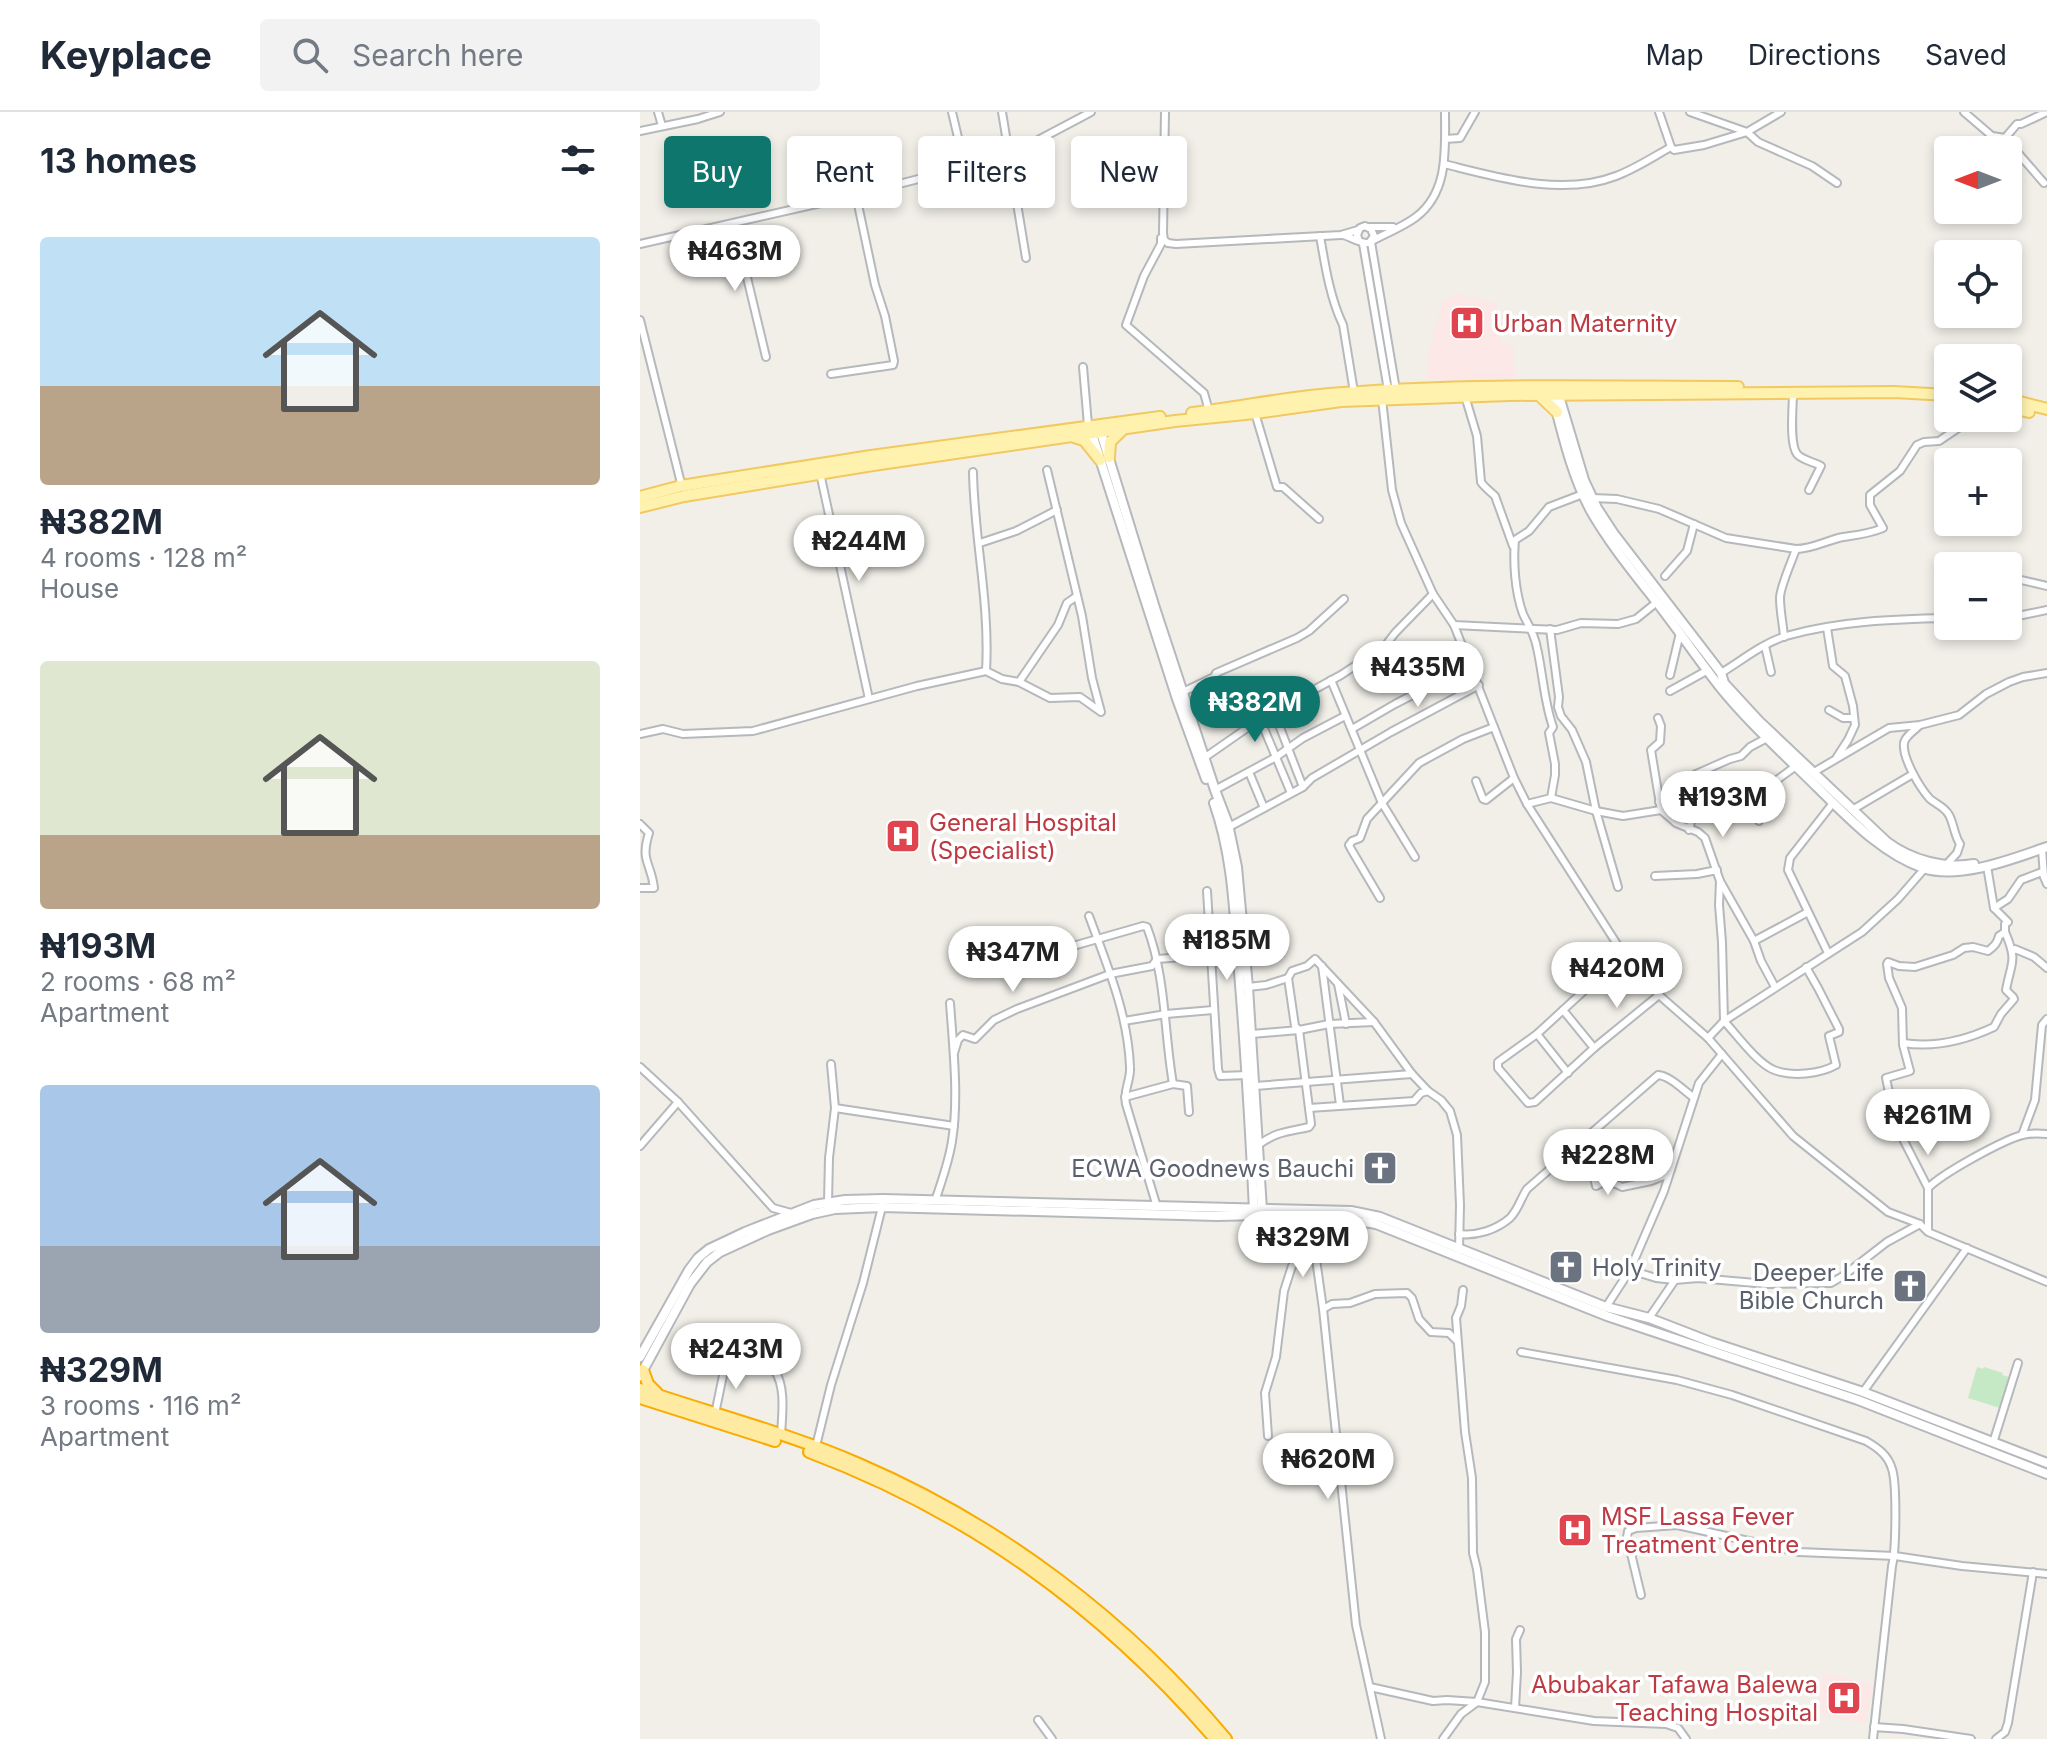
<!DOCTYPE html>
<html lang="en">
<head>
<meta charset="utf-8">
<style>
	:root { --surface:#fff; --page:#f2f2f3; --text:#1f2937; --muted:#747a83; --line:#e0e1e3; --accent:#0f766e }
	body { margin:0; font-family:Inter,sans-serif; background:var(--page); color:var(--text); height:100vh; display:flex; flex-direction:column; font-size:30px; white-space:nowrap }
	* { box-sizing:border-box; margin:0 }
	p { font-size:26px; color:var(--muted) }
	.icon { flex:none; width:44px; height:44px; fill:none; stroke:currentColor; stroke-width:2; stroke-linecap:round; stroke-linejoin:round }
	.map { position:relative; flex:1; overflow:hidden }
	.side { display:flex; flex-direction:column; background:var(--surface); width:640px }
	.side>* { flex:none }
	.banner { position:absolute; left:24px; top:24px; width:760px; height:72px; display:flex; gap:16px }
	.needle { width:52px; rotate:270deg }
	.buttons { position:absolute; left:1294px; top:24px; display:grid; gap:16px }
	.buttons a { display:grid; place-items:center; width:88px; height:88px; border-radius:8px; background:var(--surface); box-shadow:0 4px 12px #0003; font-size:40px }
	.price { position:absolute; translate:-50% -68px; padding:0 18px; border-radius:28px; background:#fff; color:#222; font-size:26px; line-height:52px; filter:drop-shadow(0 2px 4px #0008) }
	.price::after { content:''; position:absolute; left:50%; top:48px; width:24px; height:18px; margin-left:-12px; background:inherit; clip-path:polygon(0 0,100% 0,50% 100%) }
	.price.selected { background:var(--accent); color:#fff }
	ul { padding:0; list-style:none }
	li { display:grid; align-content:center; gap:16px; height:424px; padding:0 40px }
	li span { display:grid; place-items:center; height:248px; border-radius:8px; color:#555 }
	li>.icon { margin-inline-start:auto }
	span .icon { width:144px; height:144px; fill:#fffc; stroke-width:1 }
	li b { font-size:34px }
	h2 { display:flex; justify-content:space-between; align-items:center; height:96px; padding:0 40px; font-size:34px }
	.pill { padding:0 28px; border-radius:8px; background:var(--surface); box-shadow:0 4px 12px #0003; font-size:28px; line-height:72px }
	.pill.selected { background:var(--accent); color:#fff }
	header { display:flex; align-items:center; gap:48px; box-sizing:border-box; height:112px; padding:0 40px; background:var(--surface); border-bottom:2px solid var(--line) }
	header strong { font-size:38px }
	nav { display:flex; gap:44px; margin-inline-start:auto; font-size:28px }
	.search { width:560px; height:72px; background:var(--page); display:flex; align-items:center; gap:20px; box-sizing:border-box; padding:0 28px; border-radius:8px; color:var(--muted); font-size:30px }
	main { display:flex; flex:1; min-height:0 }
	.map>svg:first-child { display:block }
</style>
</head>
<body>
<header>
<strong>Keyplace</strong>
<div class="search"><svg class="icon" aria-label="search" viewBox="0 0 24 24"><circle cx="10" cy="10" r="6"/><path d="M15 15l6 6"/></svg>Search here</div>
<nav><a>Map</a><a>Directions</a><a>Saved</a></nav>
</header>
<main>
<section class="side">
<h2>13 homes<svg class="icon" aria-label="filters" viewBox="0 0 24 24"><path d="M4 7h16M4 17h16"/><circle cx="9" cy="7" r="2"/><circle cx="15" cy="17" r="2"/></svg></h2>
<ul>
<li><span style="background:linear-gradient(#bfe0f5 60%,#b9a48a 0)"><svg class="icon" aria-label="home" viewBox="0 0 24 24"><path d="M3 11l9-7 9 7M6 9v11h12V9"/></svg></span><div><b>₦382M</b><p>4 rooms · 128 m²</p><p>House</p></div></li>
<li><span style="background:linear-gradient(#dfe7d0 70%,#b9a48a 0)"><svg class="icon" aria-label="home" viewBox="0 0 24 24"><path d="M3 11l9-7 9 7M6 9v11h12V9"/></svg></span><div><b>₦193M</b><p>2 rooms · 68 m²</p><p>Apartment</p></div></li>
<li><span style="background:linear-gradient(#a9c7e8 65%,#9aa5b1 0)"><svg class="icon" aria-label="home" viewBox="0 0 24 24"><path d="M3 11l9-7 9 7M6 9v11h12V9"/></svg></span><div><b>₦329M</b><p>3 rooms · 116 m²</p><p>Apartment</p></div></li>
</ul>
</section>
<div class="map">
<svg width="1407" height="1627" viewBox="0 0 1407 1627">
	<rect width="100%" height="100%" fill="#f1efe8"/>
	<g fill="#fce8e6">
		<path d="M817,181L856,191L861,232L874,233L875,269L786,268L789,237L803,188Z"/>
		<path d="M1182,1561L1233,1572L1226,1612L1174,1601Z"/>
	</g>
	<path fill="#c5e8c5" d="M1337,1255L1343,1257L1344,1255L1363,1261L1362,1263L1369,1265L1360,1296L1328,1286Z"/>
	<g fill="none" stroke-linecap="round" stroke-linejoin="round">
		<g stroke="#b5b8bc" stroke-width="10">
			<g id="minor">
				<path d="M18,0L22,14"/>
				<path d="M312,0L325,55"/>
				<path d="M362,0L386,146"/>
				<path d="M525,0L523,121L524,128L528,131L536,132L701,123L718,118"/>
				<path d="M1019,0L1031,35"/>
				<path d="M1050,0L1107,20L1118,30L1172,54L1197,71"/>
				<path d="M1324,0L1352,24L1365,26"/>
				<path d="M0,19L58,7L80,0"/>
				<path d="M805,27L820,26L835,0"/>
				<path d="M804,52C857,65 922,85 976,64C995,57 1013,45 1031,35L1034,38L1064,33L1107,20L1141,0"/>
				<path d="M1404,71L1365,26L1377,12H1381L1407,0"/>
				<path d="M94,111L126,245"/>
				<path d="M730,115H753"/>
				<path d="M703,123C711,125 720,132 729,131L734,124L731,117L725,114L720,116L717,123L719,129"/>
				<path d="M680,124C685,153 690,186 703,213L714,280"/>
				<path d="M521,126V132L504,164L486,213L564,281L569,299"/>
				<path d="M732,129C746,121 763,115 776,105C809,80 805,37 805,0"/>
				<path d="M731,130L756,278"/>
				<path d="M0,132L216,83L368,44L451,0"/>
				<path d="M723,132L748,278"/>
				<path d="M0,208L42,375"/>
				<path d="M443,255L448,313"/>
				<path d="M191,262L253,253L254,249L245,204L235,173L216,83"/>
				<path d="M1153,281C1153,295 1149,331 1157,342C1162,348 1174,350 1181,354L1169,378"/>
				<path d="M825,284L837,324L841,370C844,375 850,379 855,384L873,434"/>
				<path d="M742,287L752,378L761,411L793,482L814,513L874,666L887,692L984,843L1019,883L1068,926L1153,1024L1248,1100L1280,1112L1288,1120L1407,1170"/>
				<path d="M615,301L637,375H643L679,407"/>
				<path d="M333,360C334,426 350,491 346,559"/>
				<path d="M180,361L229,587"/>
				<path d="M952,386L977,387L1019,397L1086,426L1156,437C1173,437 1187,428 1203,425C1217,423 1229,422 1243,416L1230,393V383L1260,359L1277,333L1284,330L1299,329L1327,310L1328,306"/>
				<path d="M340,431L376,419L417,398"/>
				<path d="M1025,464L1047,439L1054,412"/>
				<path d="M1377,467L1407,474"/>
				<path d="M1368,506L1407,498"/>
				<path d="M814,513L917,518L941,511L978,512L996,507L1017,490"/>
				<path d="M1187,516L1193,554L1205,564L1213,594L1215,613L1208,628L1197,645"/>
				<path d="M910,517L919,585L918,595L921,604L932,618L946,650L956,699L978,775"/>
				<path d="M1144,525C1143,512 1140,499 1140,486C1140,475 1152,449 1156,437"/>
				<path d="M1125,534L1131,560"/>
				<path d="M1081,561C1101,549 1123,531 1146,524C1198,509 1255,507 1308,506"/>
				<path d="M1030,563L1040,521"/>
				<path d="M691,568L742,691L775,745"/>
				<path d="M379,570L418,513L427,491L437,484"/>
				<path d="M1030,579L1068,558"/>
				<path d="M543,580L574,565L576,561L657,526L669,519L704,487"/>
				<path d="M1189,598L1203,606H1214"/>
				<path d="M634,600L663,675"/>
				<path d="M1018,606L1021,614L1020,630L1011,638L1021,698L1036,711L1058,720L1065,726L1080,769L1114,829L1121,849L1135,875"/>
				<path d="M620,607L651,681"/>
				<path d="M1280,613C1275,618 1265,624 1264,631C1262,646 1280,676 1290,687C1296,692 1305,695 1309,703C1314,712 1314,723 1320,732L1317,741L1306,753"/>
				<path d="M712,617L755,592L831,553"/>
				<path d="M0,622L23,617L43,622L113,619L277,574L346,559L362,567L379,570L410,586L440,585L461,600L452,566L442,504L407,358"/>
				<path d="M564,646L620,607L701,563L745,534L755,521L793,482"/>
				<path d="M609,660L624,696"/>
				<path d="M1174,660L1249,616L1280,613L1319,603L1346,582L1369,570L1383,565L1407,561"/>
				<path d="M1056,662L1090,647L1101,644L1110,635L1127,626"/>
				<path d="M836,669L843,687L846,688L874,666"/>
				<path d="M575,678L636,645L663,626L705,604"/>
				<path d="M911,686L956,699L983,704L1021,698"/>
				<path d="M1108,689L1119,709"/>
				<path d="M1019,690L1046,674L1054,664"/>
				<path d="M887,692L911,686L915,663V652L909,621L913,615C904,590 903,562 897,536C894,520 889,515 883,502C875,480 873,451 875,428L889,419L909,395L943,382"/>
				<path d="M1097,694L1108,689L1156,654"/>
				<path d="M1212,698L1273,662"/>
				<path d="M0,712L9,721C0,750 11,750 14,776H0"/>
				<path d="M589,715L663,675L672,666L751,620L839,573"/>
				<path d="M1049,718L1055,694L1054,674L1056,662L1054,664"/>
				<path d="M1402,737L1404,765L1407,772"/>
				<path d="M1015,764L1057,762L1077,758"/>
				<path d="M1080,769L1079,793L1082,830L1084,909C1097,923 1117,951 1134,958C1152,965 1180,962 1196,953L1189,924L1199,920V917L1178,876L1166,855"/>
				<path d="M567,779L578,957L580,964L608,963"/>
				<path d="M740,786L711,737L709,733L712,729L720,726L727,707L779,651L823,627L854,615"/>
				<path d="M1354,796L1368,787L1381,768L1402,760L1404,765"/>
				<path d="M449,804C467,853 488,902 490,955C491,969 483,977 486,992L517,1095"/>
				<path d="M1114,829L1168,800"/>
				<path d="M1372,840L1375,837L1394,845L1407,856"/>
				<path d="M1188,841L1148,758L1150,746L1193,691"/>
				<path d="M682,854L700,993"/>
				<path d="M364,857L398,844L503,814L507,815C526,865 524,920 533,972L547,974L549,1000"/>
				<path d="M698,872L706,912"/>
				<path d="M608,875L626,873L648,866L652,859L667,854L675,847L734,910L772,962L788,979L801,988L810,999L817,1023L820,1093L819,1138"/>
				<path d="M947,876L897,922L858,950V956L888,991L895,990L954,936L1019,883"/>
				<path d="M923,898L954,936"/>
				<path d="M484,909L526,902L573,898"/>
				<path d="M612,922L659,918L689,912L734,910"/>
				<path d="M897,922L928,961"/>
				<path d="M1068,926L1084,909L1222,820L1258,787L1285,756"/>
				<path d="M1263,931C1295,936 1324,929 1354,915L1361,902L1374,887L1373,885L1366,878C1371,850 1378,850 1365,820"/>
				<path d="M314,941L318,928L323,923L335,927L354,908L377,897L470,862L512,854L517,847L571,843L575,849L598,850"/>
				<path d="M0,955L38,990L133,1096L151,1101"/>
				<path d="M615,974L772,962"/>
				<path d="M485,985L533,972"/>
				<path d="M195,996L314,1014"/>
				<path d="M669,996L774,989L781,981L788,979"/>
				<path d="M1382,1023L1395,988L1402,913L1407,907"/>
				<path d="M618,1033C638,1019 647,1020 669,1015L671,1012L659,918L655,914L648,866"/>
				<path d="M0,1034L38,990"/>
				<path d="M934,1036L952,1057L956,1074C965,1068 973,1070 982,1075L1011,1069L1029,1062"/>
				<path d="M1288,1076C1303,1061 1355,1033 1376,1025C1386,1021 1397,1021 1407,1022"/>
				<path d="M295,1089C302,1069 309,1049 312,1029C319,986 313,934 310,891"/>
				<path d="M188,1090L189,1046L195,996L191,952"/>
				<path d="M673,1105L674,1133L683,1197L716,1513L741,1627"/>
				<path d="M1288,1118V1076L1263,1027V1019L1251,990L1246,966L1270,959L1263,933L1262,896L1249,866L1247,852L1248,850L1259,854L1275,855L1313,843L1324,836L1333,835L1348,839C1354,834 1357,832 1359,824L1365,820V812L1368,810L1354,796L1347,754"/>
				<path d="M819,1122C837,1124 856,1118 870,1106C878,1098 881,1086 887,1077L1018,963C1030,964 1042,977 1053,985"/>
				<path d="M990,1158L1016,1166L1035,1168"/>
				<path d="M966,1195L990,1158L1024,1079L1059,971L1082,942"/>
				<path d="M683,1197L692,1192L710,1191L735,1182L767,1181L772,1186L779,1207L791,1220L809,1221L816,1228"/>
				<path d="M1009,1206L1035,1168L1058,1166L1127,1172L1191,1171L1203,1164L1247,1130L1280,1112"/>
				<path d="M881,1240L1037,1268L1092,1283L1226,1329C1238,1336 1248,1343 1252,1357C1257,1372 1256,1439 1252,1454L1233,1627"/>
				<path d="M135,1259C146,1276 142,1303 141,1324"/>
				<path d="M1223,1280L1327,1136"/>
				<path d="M75,1302L86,1249"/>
				<path d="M628,1324L625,1281L636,1245L644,1179L652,1154L674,1133"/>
				<path d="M1353,1331L1378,1251"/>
				<path d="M176,1334L191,1273L223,1171L242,1095"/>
				<path d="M1001,1483L987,1425L988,1419L996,1416L1037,1413L1159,1440L1255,1444L1322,1454L1407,1462"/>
				<path d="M730,1575L793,1589L807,1588L837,1590L954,1609L1026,1612L1038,1616L1046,1627"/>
				<path d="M875,1596L877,1560L876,1527L880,1518"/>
				<path d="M398,1608L412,1627"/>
				<path d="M1234,1615L1263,1617L1331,1627"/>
				<path d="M803,1627L821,1602L837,1590L845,1570V1520L837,1457L833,1441L832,1366L825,1320L816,1206L821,1194L823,1178"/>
				<path d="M1356,1627L1365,1620L1368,1611L1393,1460"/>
			</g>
		</g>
		<g stroke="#b5b8bc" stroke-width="12">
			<g id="tertiary">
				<path d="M911,278C922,319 931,362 951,399C971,434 998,466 1022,497C1042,523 1060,550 1080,575C1109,611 1145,643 1178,676C1209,706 1241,741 1283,756C1320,768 1372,747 1407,735"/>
				<path d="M918,281L944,368L957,396L974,422L1081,561L1084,571L1119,609L1247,730C1271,748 1304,757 1334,752"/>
				<path d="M459,314L515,496L575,678L588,712L597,755L608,875L622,1098"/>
				<path d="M451,319L537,587L566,667"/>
				<path d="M574,691C592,742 594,794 598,848C605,931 610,1014 614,1098"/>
				<path d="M0,1245L49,1158L58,1146L69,1137L105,1120L174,1093L205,1088L243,1087L711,1099L740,1105L966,1195L1009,1206L1071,1230L1223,1280L1407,1351"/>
				<path d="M0,1264L50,1172L67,1150L80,1140L128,1118L172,1102L195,1097L242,1095L577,1104L622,1103L696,1105L736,1112L967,1204L1218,1288L1407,1362"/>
			</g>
		</g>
		<g stroke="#f2c960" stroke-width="14">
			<g id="primary">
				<path d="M900,284L917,300"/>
				<path d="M1368,287L1407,297"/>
				<path d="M1368,295L1389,300"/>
				<path d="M552,301C602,295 652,284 703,281C834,271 966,275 1098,275"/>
				<path d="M434,325L444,328L460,348"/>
				<path d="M469,345L470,330L483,317"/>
				<path d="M0,385L41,374L231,344L520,305"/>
				<path d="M0,395L44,384L233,353L535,309L615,301L701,289L869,283L1254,280L1308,283"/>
			</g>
		</g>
		<g stroke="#f9ab00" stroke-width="14">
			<g id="trunk">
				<path d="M3,1258L8,1272L17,1281"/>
				<path d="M0,1277C73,1302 148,1321 219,1352C361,1413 487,1508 586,1627"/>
				<path d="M0,1286L135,1329"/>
				<path d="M169,1340C331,1401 462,1496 575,1627"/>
			</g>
		</g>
		<use href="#minor" stroke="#fff" stroke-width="6"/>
		<use href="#tertiary" stroke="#fff" stroke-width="8"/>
		<use href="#primary" stroke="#fff2af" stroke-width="10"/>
		<use href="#trunk" stroke="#feeaa1" stroke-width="10"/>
	</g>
	<defs>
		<g id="hospital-square" transform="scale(1.8)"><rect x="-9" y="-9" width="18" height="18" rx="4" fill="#e0444e" stroke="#fff"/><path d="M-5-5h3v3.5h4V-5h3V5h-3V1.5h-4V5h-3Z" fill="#fff"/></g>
		<g id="church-square" transform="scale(1.8)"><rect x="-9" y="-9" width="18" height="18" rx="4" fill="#6b7280" stroke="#fff"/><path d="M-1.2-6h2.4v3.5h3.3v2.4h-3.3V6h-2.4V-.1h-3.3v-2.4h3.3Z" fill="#fff"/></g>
	</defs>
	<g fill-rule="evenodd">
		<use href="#hospital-square" x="827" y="211"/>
		<use href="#hospital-square" x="263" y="724"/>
		<use href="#church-square" x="740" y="1056"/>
		<use href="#church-square" x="926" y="1155"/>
		<use href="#church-square" x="1270" y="1174"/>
		<use href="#hospital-square" x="935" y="1418"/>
		<use href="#hospital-square" x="1204" y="1586"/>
	</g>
	<g text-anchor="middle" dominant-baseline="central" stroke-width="7" stroke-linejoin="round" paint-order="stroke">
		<g font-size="24" fill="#be3a42" stroke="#fff" text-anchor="start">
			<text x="853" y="211">Urban Maternity</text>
			<text x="289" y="710">General Hospital<tspan x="289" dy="28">(Specialist)</tspan></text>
			<text x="961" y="1404">MSF Lassa Fever<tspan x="961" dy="28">Treatment Centre</tspan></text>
			<text x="1178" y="1572" text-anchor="end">Abubakar Tafawa Balewa<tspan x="1178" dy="28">Teaching Hospital</tspan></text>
		</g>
		<g font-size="24" fill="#5b616d" stroke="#fff" text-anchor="end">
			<text x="714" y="1056">ECWA Goodnews Bauchi</text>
			<text x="952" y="1155" text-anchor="start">Holy Trinity</text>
			<text x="1244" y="1160">Deeper Life<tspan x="1244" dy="28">Bible Church</tspan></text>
		</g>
	</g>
</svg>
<div class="buttons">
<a><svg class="needle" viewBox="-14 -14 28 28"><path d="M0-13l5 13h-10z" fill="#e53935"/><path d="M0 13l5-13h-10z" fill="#747a83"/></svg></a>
<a><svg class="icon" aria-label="locate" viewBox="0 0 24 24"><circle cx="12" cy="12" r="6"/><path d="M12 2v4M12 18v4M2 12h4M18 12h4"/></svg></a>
<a><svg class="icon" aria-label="layers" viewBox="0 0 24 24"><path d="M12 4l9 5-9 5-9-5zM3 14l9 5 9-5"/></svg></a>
<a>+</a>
<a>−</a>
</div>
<b class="price" style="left:95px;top:181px">₦463M</b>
<b class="price" style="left:219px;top:471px">₦244M</b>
<b class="price" style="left:778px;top:597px">₦435M</b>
<b class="price selected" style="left:615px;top:632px">₦382M</b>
<b class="price" style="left:1083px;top:727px">₦193M</b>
<b class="price" style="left:587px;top:870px">₦185M</b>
<b class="price" style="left:373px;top:882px">₦347M</b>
<b class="price" style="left:977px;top:898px">₦420M</b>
<b class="price" style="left:1288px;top:1045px">₦261M</b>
<b class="price" style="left:968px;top:1085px">₦228M</b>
<b class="price" style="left:663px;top:1167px">₦329M</b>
<b class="price" style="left:96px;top:1279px">₦243M</b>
<b class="price" style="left:688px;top:1389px">₦620M</b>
<div class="banner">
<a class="pill selected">Buy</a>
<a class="pill">Rent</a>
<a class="pill">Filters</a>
<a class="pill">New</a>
</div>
</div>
</main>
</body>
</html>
